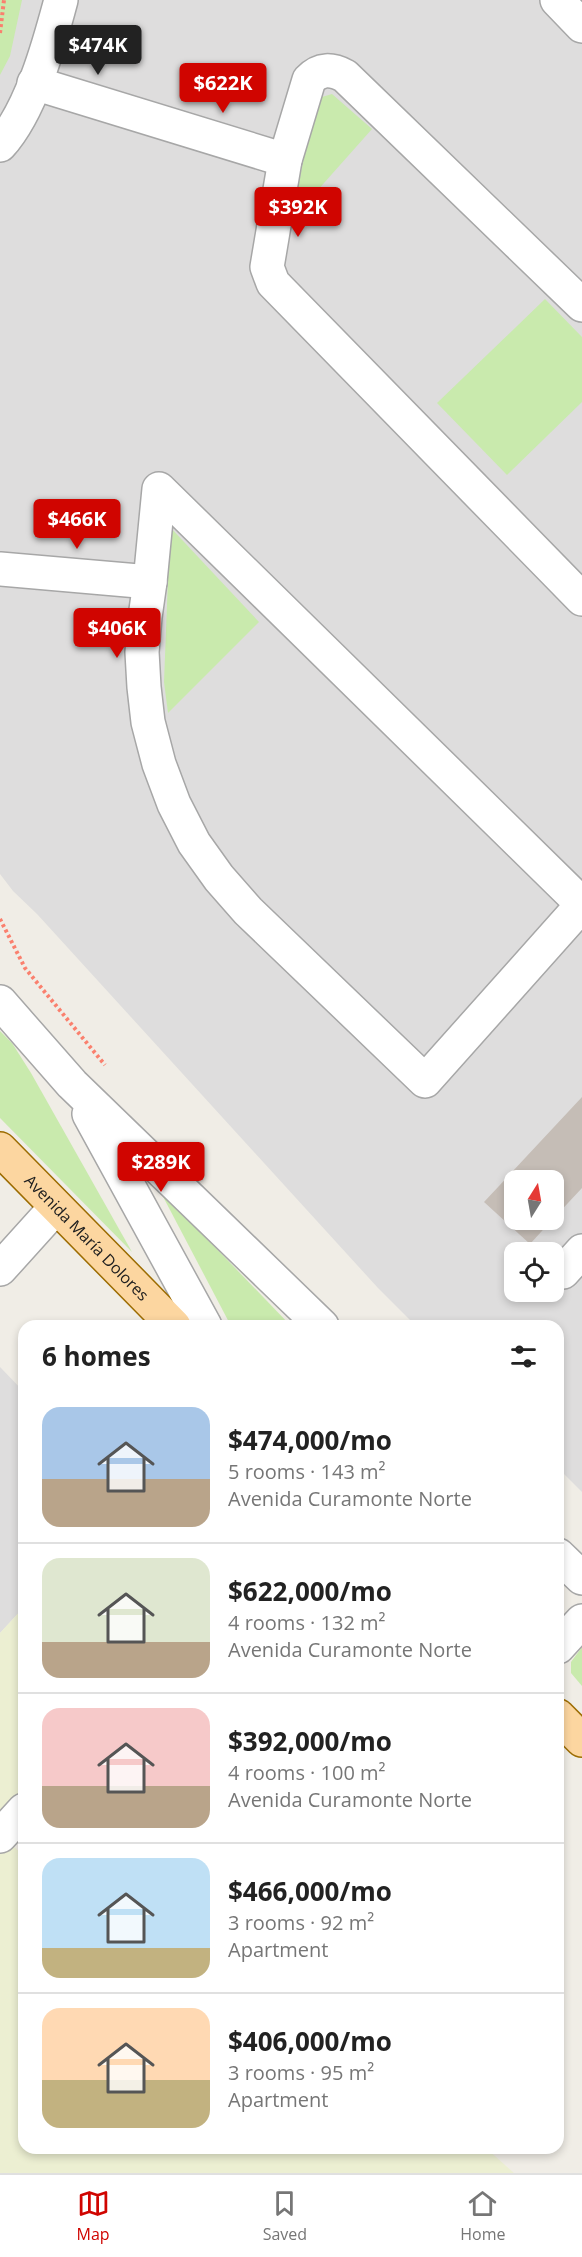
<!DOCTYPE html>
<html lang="en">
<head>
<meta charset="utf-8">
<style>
	:root { --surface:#fff; --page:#f2f2f2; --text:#222; --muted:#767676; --line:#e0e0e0; --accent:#d00500 }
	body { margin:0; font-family:"Open Sans",sans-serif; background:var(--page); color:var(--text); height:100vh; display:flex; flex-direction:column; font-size:22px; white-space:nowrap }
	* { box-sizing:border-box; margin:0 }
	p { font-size:20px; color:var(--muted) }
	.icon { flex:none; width:33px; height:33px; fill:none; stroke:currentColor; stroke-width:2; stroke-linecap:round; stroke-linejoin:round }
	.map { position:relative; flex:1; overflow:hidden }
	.sheet { position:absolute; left:18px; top:1320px; width:546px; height:834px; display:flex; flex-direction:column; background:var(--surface); border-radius:18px; box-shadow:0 3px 9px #0003 }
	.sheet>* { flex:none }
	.needle { width:39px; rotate:11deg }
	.buttons { position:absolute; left:504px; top:1170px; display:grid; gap:12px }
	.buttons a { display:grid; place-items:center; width:60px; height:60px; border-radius:12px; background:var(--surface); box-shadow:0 3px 9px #0003; font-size:30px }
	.price { position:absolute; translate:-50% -51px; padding:0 14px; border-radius:6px; background:var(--accent); color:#fff; font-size:20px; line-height:39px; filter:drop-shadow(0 2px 3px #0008) }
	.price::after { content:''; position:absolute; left:50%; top:36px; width:18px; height:14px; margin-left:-9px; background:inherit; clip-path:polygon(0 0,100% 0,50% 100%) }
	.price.on { background:#222; color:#fff }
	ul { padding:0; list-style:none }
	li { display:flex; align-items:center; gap:18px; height:150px; padding:0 24px }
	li+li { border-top:2px solid var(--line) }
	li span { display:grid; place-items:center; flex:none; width:168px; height:120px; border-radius:18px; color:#555 }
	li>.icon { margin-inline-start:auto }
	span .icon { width:72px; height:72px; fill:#fffc; stroke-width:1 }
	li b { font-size:26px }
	h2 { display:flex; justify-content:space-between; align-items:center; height:72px; padding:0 24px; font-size:26px }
	.dock { display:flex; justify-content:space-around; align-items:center; height:84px; border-top:2px solid var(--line); background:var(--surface); font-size:16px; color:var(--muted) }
	.dock a { display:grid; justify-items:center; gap:3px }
	.dock .on { color:var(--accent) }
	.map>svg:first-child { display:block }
</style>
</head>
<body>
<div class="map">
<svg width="582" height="2173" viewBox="0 0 582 2173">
	<rect width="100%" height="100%" fill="#f0ede6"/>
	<g fill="#dedddd" fill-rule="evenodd">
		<path d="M0,0H582V1492L558,1468V1326H416L378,1288L37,914L13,891L0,874ZM514,1180H554V1220H514ZM514,1252H554V1292H514Z"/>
		<path d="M0,1367L24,1392V1607L0,1633Z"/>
	</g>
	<path fill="#ecefd2" d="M24,1607V1826L9,1842L24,1856V2148H486L514,2173H0V1633Z"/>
	<g fill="#c9eaad">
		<path d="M0,0H22L10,56L0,75Z"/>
		<path d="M332,94L372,129L292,219L315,99Z"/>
		<path d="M545,299L582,337V402L507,475L437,403Z"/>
		<path d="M170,527L259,622L168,713L164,682Z"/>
		<path d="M0,1031L12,1043L31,1073L132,1252L0,1118Z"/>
		<path d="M159,1189L291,1326H231Z"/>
		<path d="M582,1647V1686L571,1673V1662Z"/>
	</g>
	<path fill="#c5bdb6" d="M582,1097V1188L554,1218V1180H514V1220H552L530,1244L484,1202Z"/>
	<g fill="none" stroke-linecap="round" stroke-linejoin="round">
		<g stroke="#a7a7a7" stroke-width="36">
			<g id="minor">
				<path d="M557,0L582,26"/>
				<path d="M34,83L285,160"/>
				<path d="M0,145C31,111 49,45 61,0"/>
				<path d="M582,305L345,76C332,69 320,68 309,80L285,160L267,267L273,283L582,599"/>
				<path d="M0,569L150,582"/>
				<path d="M582,904L159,489L150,582L145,617L142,652L144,687L148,722L159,764L174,804L194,843L219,878L248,911L425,1081L582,905"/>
				<path d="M0,1002L72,1084L322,1326"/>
				<path d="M89,1114L205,1326"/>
				<path d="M0,1269L56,1207"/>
				<path d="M563,1272L582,1251"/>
				<path d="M558,1555L582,1578"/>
				<path d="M558,1647L582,1621"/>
				<path d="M0,1836L24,1810"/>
			</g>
		</g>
		<g stroke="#9c6c00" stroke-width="36">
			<g id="primary">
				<path id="s1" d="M0,1149L174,1326"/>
				<path d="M558,1716L582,1740"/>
			</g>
		</g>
		<g stroke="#fa806e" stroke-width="4" stroke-dasharray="3 3" stroke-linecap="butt">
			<path d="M0,33L4,0"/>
			<path d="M0,919L25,968L105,1065"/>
		</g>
		<use href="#minor" stroke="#fff" stroke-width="33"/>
		<use href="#primary" stroke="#fcd6a0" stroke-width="33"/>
	</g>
	<g text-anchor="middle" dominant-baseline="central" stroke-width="6" stroke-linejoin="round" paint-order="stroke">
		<g font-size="16" fill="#202020" stroke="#fff">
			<text stroke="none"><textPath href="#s1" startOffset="124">Avenida María Dolores</textPath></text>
		</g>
	</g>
</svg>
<div class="buttons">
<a><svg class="needle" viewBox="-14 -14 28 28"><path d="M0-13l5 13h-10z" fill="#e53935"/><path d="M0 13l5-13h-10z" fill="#767676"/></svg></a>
<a><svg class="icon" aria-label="locate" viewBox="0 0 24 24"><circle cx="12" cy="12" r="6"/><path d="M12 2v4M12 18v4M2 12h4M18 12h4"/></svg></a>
</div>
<b class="price on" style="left:98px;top:76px">$474K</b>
<b class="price" style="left:223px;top:114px">$622K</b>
<b class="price" style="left:298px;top:238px">$392K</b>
<b class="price" style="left:77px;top:550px">$466K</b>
<b class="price" style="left:117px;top:659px">$406K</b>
<b class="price" style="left:161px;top:1193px">$289K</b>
<section class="sheet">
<h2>6 homes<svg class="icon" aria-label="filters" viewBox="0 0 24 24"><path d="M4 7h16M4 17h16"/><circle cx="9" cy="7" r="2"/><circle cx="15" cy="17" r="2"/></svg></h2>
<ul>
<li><span style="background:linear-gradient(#a9c7e8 60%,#b9a48a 0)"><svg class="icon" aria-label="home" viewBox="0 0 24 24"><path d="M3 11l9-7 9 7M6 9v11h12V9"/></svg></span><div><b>$474,000/mo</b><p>5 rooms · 143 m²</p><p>Avenida Curamonte Norte</p></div></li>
<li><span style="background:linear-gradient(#dfe7d0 70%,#b9a48a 0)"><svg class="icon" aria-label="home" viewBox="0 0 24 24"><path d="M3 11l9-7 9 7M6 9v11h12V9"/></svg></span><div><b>$622,000/mo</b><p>4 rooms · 132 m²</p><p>Avenida Curamonte Norte</p></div></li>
<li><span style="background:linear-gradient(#f6c9c9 65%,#b9a48a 0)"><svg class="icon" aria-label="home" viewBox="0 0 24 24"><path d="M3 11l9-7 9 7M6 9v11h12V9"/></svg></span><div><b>$392,000/mo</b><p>4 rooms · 100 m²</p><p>Avenida Curamonte Norte</p></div></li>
<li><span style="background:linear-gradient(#bfe0f5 75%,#c2b280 0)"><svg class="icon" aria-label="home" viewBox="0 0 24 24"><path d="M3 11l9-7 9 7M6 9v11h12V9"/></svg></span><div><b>$466,000/mo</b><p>3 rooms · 92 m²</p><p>Apartment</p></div></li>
<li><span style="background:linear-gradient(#ffd9b3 60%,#c2b280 0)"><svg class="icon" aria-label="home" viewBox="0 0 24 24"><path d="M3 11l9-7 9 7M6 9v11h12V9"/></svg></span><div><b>$406,000/mo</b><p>3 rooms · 95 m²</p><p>Apartment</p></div></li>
</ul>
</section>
</div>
<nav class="dock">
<a class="on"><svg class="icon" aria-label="map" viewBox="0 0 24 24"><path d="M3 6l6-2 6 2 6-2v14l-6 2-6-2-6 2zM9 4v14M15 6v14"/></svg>Map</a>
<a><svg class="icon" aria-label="saved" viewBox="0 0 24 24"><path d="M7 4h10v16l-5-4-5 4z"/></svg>Saved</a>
<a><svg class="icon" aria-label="home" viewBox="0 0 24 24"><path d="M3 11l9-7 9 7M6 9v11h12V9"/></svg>Home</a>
</nav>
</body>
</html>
